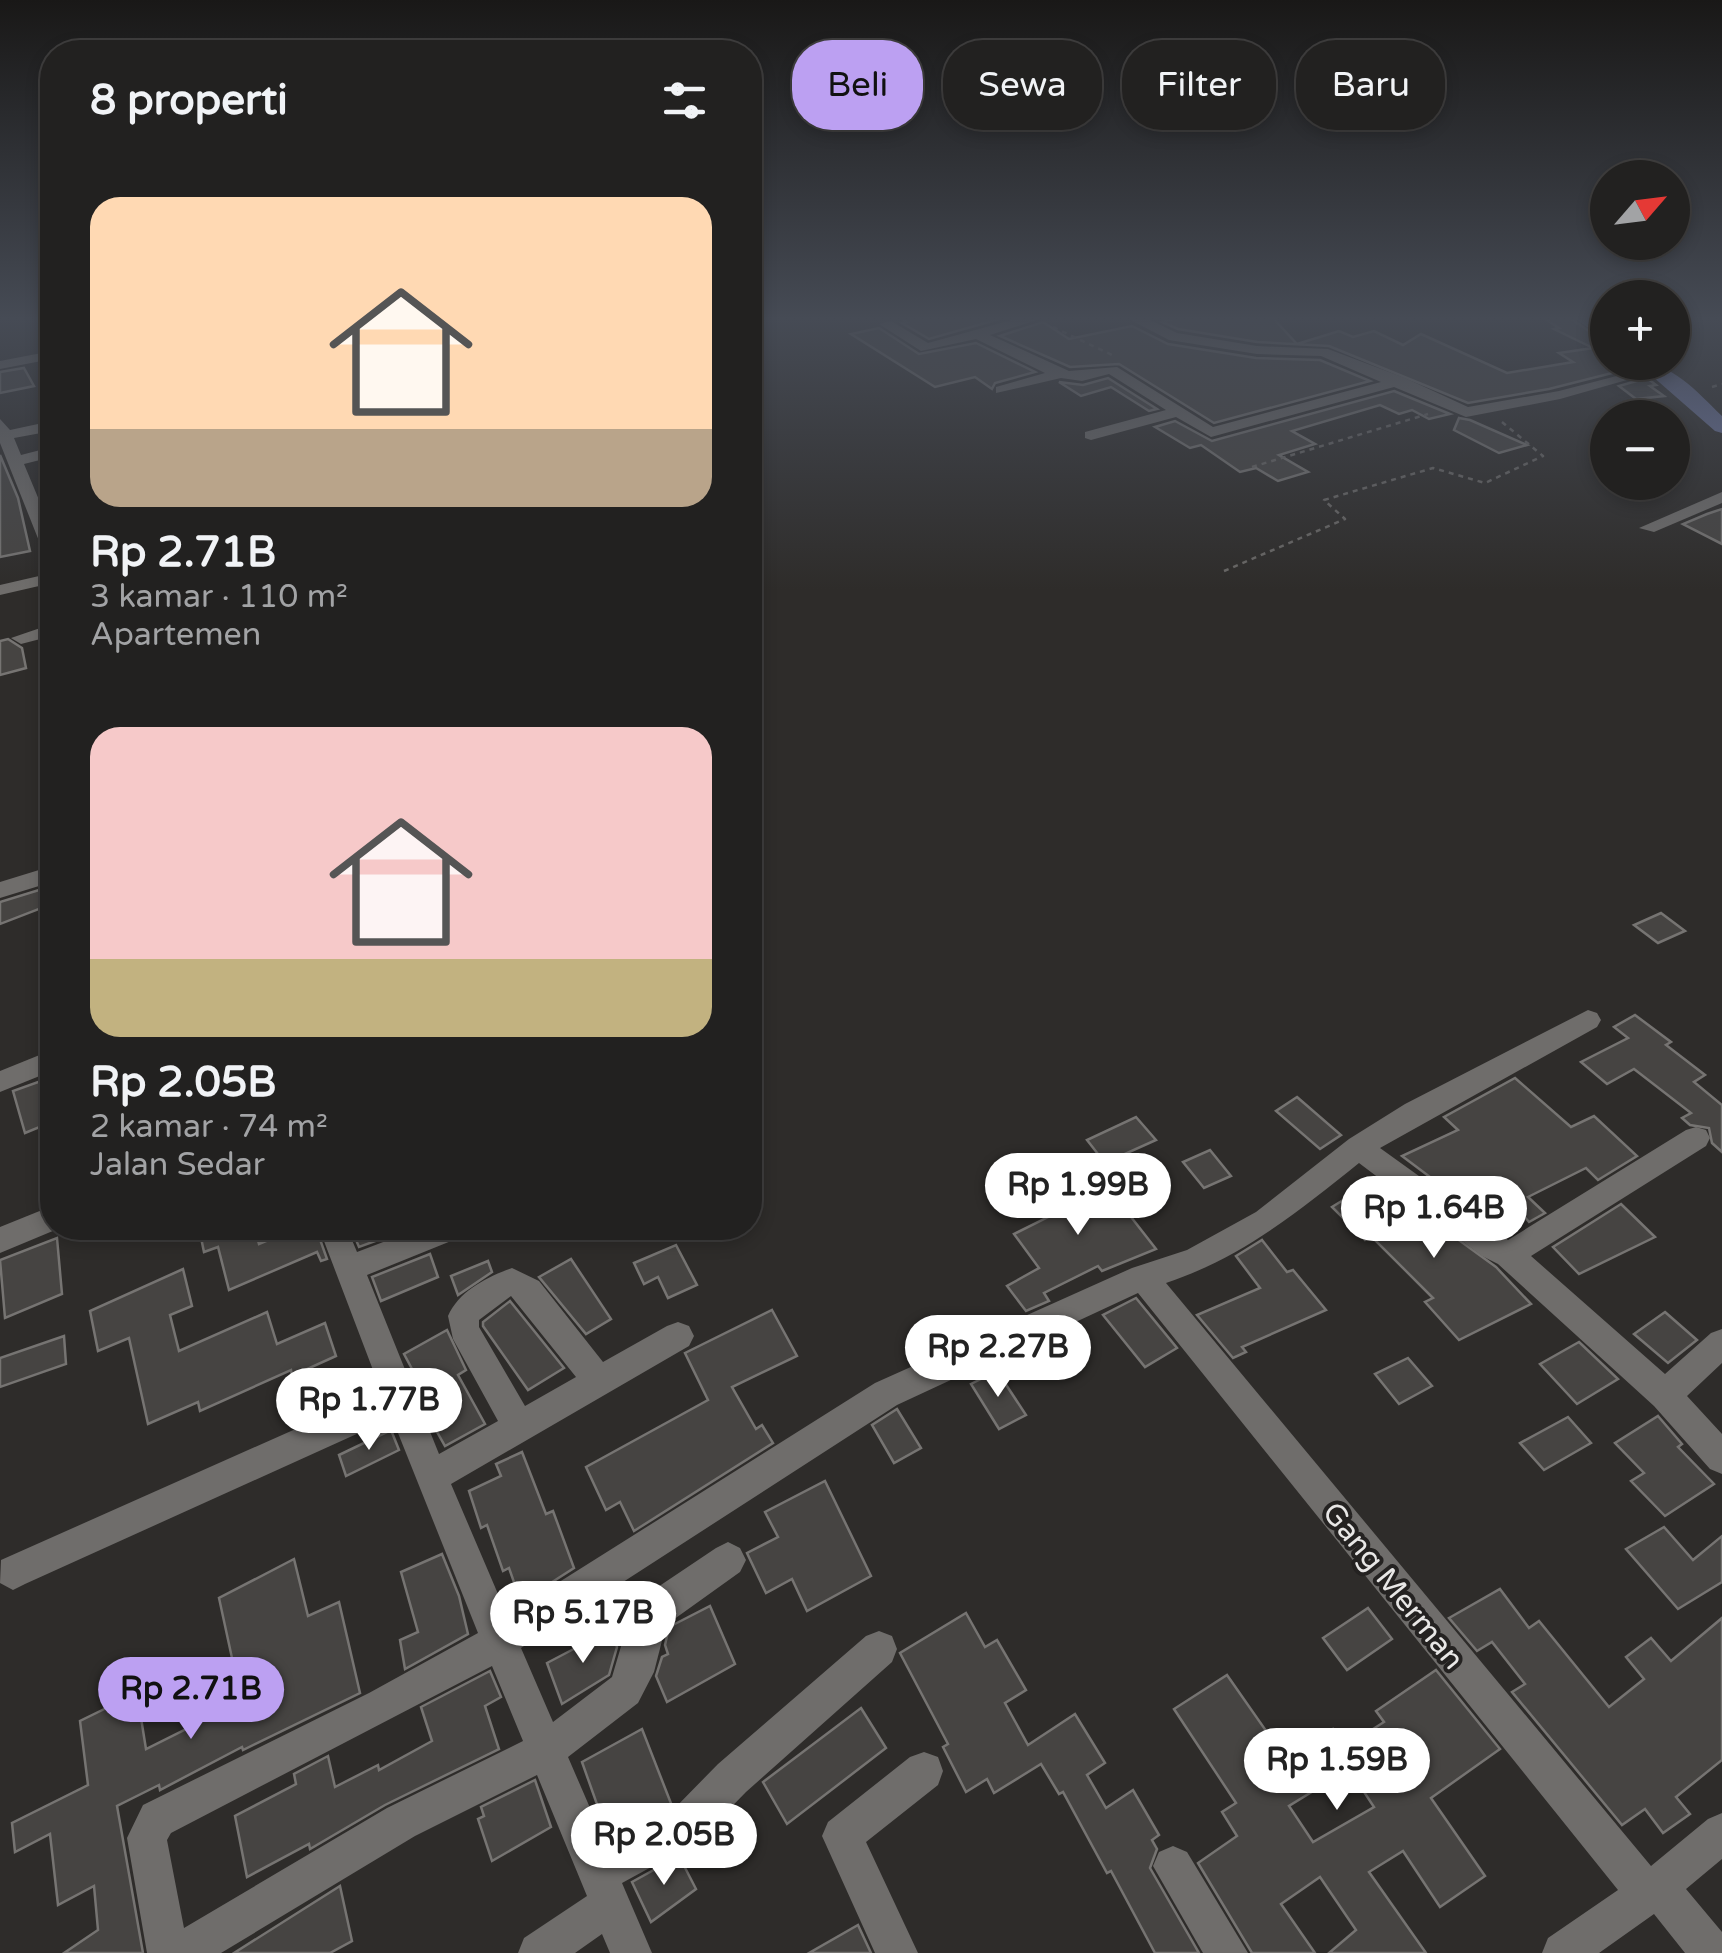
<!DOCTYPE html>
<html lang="id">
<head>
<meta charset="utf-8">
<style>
	:root { --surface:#222120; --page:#2e2e2d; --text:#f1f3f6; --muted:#a2a3a5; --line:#3f3e3e; --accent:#bca0f2 }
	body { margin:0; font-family:"Varela Round",sans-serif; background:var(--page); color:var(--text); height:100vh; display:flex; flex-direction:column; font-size:38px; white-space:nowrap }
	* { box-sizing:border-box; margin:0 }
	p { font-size:32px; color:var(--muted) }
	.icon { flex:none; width:55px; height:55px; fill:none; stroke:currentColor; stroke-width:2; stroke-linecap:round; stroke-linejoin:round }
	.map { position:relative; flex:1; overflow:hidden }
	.panel { position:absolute; left:40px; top:40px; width:722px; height:1200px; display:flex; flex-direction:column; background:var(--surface); border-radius:40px; box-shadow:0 5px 15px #0003,0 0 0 2px var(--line) }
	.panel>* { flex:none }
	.hud { position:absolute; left:792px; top:40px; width:778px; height:90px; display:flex; gap:20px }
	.needle { width:65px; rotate:62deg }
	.controls { position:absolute; left:1590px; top:160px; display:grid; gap:20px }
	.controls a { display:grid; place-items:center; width:100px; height:100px; border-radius:50%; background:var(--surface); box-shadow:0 5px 15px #0003,0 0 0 2px var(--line); font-size:50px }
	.price { position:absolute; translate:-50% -85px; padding:0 22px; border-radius:35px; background:#fff; color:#222; font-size:32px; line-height:65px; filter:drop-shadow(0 2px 5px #0008) }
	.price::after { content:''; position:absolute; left:50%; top:60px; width:30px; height:22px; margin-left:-15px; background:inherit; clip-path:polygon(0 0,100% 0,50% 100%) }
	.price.current { background:var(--accent); color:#111 }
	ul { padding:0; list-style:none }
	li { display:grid; align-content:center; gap:20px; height:530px; padding:0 50px }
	li span { display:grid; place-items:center; height:310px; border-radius:30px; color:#555 }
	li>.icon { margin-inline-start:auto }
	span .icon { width:180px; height:180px; fill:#fffc; stroke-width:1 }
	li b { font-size:42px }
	h2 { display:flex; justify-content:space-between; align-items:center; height:120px; padding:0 50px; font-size:42px }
	.pill { padding:0 35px; border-radius:40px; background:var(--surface); box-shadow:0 5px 15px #0003,0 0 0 2px var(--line); font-size:35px; line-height:90px }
	.pill.current { background:var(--accent); color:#111 }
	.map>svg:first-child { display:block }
</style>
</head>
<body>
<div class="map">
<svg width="1722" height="1953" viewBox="0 0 1722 1953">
	<rect width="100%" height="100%" fill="#2e2c2a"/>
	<g fill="#464442" stroke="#767472" stroke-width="2.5" fill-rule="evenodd">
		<path d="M899,316H1010L929,339L902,323L907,322Z"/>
		<path d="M1184,316H1271L1297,344L1339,331L1353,337L1374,331L1403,345L1421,334L1507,373L1573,362L1559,353L1593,348L1554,329L1559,328L1541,316H1567L1608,344V362H1623L1632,368L1549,389L1468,403L1329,346L1257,342L1178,329L1162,322Z"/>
		<path d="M1043,322L1069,339L1132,326L1168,344L1256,358L1320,360L1370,381L1214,423L1119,364L1070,367L1000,336Z"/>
		<path d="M879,328L919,354L976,343L1035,372L995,383L992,389L975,377L935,387L851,334Z"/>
		<path d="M24,368L34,386L0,393V372Z"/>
		<path d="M1108,378L1157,409L1149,411L1111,387L1081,396L1059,382L1083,385Z"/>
		<path d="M1647,378L1656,385L1650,386L1664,396L1636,399L1619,386Z"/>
		<path d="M1394,391L1450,414L1429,419L1412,410L1399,414L1380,405L1292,431L1315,444L1279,455L1308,472L1278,481L1256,468L1240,472L1201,445L1190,448L1155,427L1175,421L1212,441Z"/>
		<path d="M1459,418L1470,420L1527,445L1499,453L1454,430Z"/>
		<path d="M0,455L18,498L30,551L0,557Z"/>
		<path d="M1722,509V544L1683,524L1707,514Z"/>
		<path d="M8,639L22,648L26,668L0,675V641Z"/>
		<path d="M52,886V904L0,924V902Z"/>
		<path d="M1661,913L1685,931L1658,943L1634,925Z"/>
		<path d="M1635,1015L1671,1042L1666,1045L1705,1075L1694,1082L1722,1105V1152L1712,1143L1709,1128L1690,1125L1682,1118L1691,1113L1634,1069L1607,1084L1581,1062L1628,1038L1614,1027Z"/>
		<path d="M52,1077V1122L25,1133L13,1091Z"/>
		<path d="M1515,1078L1571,1127L1594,1116L1637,1156L1598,1180L1586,1168L1528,1197L1545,1213L1529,1222L1523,1215L1498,1228L1402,1156L1458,1130L1444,1117Z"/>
		<path d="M1297,1097L1341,1135L1320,1149L1276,1111Z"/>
		<path d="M1136,1117L1156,1140L1105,1163L1087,1140Z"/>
		<path d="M1210,1150L1231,1176L1204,1188L1183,1162Z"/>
		<path d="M1092,1167L1156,1249L1102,1271L1098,1266L1044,1293L1049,1301L1026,1311L1007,1286L1039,1268L1014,1234L1068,1207L1051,1183Z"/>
		<path d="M1376,1180L1496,1267L1531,1304L1459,1340L1425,1302L1433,1298L1371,1236L1365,1240L1332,1207Z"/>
		<path d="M1621,1204L1655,1237L1579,1274L1553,1247Z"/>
		<path d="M199,1228H265L256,1233L259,1244L297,1228H316L327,1259L321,1261L317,1252L229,1290L218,1247L204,1252Z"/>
		<path d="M351,1228H411L359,1247Z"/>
		<path d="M57,1238L62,1294L5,1318L0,1260Z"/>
		<path d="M1262,1240L1287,1272L1293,1270L1326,1310L1242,1347L1246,1352L1233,1358L1197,1315L1260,1288L1236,1256Z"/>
		<path d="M676,1245L697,1285L668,1298L658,1277L644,1284L634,1263Z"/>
		<path d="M430,1254L438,1277L381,1301L372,1277Z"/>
		<path d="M571,1259L611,1319L586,1334L539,1277Z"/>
		<path d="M488,1261L492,1272L458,1295L451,1276Z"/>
		<path d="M183,1269L192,1306L170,1315L179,1351L267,1312L277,1344L325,1323L336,1356L292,1376L291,1370L200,1411L198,1402L148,1424L129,1338L98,1351L90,1311Z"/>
		<path d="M1136,1298L1177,1348L1145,1367L1103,1315Z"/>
		<path d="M510,1301L564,1368L528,1390L483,1326V1322Z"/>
		<path d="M772,1310L797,1356L732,1387L756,1429L762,1425L773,1443L634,1531L620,1502L606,1510L586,1467L708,1400L685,1353Z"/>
		<path d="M1665,1312L1697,1340L1668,1363L1634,1334Z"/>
		<path d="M447,1330L466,1370L458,1375L485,1424L445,1446L427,1414L434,1410L404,1354Z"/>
		<path d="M64,1336L66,1364L0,1387V1358Z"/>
		<path d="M1579,1342L1618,1379L1577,1404L1540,1364Z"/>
		<path d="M1408,1358L1432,1386L1399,1404L1375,1374Z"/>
		<path d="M997,1371L1026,1415L999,1429L971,1384Z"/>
		<path d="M897,1409L921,1448L894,1463L872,1425Z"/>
		<path d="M1658,1416L1682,1444L1678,1447L1714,1484L1665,1516L1631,1481L1644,1473L1615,1443Z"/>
		<path d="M1568,1417L1591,1443L1544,1470L1520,1443Z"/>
		<path d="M391,1430L399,1450L346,1476L339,1455Z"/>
		<path d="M522,1452L546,1514L553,1511L574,1568L521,1602L509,1568L503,1571L487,1525L481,1528L469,1491L501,1476L496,1464Z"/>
		<path d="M825,1481L871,1576L807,1611L792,1579L766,1593L747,1553L778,1537L765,1512Z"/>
		<path d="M1664,1527L1693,1560L1722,1536V1582L1678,1609L1626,1549Z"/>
		<path d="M442,1554L459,1596L468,1634L405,1669L400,1640L418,1632L401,1572Z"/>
		<path d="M294,1559L308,1616L339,1602L360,1693L243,1750L242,1747L160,1790L159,1785L117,1806L143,1953H64L98,1930L94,1886L58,1905L50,1834L15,1852L12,1823L88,1785L80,1721L137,1693L146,1749L230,1707L221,1663L232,1658L219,1598Z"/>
		<path d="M1500,1589L1529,1628L1539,1621L1609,1707L1644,1679L1626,1657L1651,1638L1671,1661L1722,1618V1760L1676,1797L1690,1814L1663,1833L1645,1809L1622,1825L1512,1692L1525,1684L1492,1642L1477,1651L1449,1618Z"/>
		<path d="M710,1606L735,1664L667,1702L656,1676L662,1657L668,1654L665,1645L669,1627Z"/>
		<path d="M1368,1608L1392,1639L1347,1670L1323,1638Z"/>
		<path d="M966,1613L985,1647L997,1640L1026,1690L1005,1703L1028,1745L1075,1714L1105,1763L1087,1775L1106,1808L1133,1790L1159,1835L1152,1840L1157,1849L1150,1868L1199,1953H1155L1111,1871L1107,1873L1063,1792L1059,1794L1041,1764L994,1793L987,1779L966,1792L943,1747L948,1744L900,1653Z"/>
		<path d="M610,1630L617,1647L609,1675L562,1704L547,1663Z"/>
		<path d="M1436,1670L1500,1749L1431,1798L1485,1876L1440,1907L1403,1851L1369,1872L1426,1953H1329L1356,1930L1320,1877L1281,1904L1315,1953H1252L1198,1863L1237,1836L1222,1812L1236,1803L1174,1709L1227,1675L1285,1758L1333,1729L1345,1747L1384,1722L1376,1711ZM1349,1769L1374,1807L1313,1842L1289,1806Z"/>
		<path d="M490,1671L501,1697L485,1706L499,1749L385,1805L310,1849L309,1844L247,1877L235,1816L296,1784L294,1774L328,1756L335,1787L378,1765L379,1770L432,1741L421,1707Z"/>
		<path d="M861,1708L886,1748L787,1824L763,1782Z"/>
		<path d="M642,1729L672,1806L610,1841L582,1762Z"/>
		<path d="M535,1780L551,1827L492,1861L478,1819L484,1816L481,1807Z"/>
		<path d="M679,1856L696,1889L651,1922L632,1882Z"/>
		<path d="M340,1886L352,1941L330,1953H234Z"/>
		<path d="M858,1925L871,1953H809Z"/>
	</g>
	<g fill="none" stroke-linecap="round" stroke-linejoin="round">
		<g stroke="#696765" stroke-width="2.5" stroke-dasharray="5 5" stroke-linecap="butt">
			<path d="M1053,327L1112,355"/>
			<path d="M1712,387L1722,384"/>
			<path d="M1252,467L1428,414"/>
			<path d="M1224,571L1345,519L1324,500L1433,468L1485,483L1543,456L1502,422"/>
		</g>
		<g fill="#6f6d6b" fill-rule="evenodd">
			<path d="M1026,316H1049L990,335L1069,371L1117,367L1213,427L1381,382L1321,356L1257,354L1169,340L1123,316H1142L1177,333L1257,346L1328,349L1405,378L1468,407L1559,391L1655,366L1662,370L1560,399L1466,417L1394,387L1211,437L1176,417L1091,440L1085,438V432L1166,410L1109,374L1082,381L1061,378L996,393V387L1045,373L976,339L921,351L879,324L891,321L928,343Z"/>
			<path d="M52,351V359L0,369V361Z"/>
			<path d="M0,419L10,430L52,421V431L14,438L21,455L52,447V457L24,464L52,531V556L43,551L0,443Z"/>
			<path d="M1722,492V503L1654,532L1639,528Z"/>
			<path d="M52,573V583L0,595V585Z"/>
			<path d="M52,624V636L21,644L11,638Z"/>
			<path d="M52,866V882L0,898V882Z"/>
			<path d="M1588,1010L1597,1013L1601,1020L1597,1027L1380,1148L1508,1240L1686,1130L1696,1127L1706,1130L1710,1138L1706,1146L1531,1256L1665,1374L1711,1333L1722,1329V1363L1687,1396L1722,1434V1474L1710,1469L1654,1406L1498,1264L1482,1256L1359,1163C1298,1212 1241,1258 1166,1283L1651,1866L1708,1819L1722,1813V1859L1686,1889L1722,1932V1953H1685L1654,1914L1599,1953H1542L1548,1938L1618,1890L1138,1293L897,1405L521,1648L553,1722L612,1677L627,1626L640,1599L716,1548L728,1542L740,1548L746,1560L740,1572L666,1625L654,1672L638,1703L568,1757L607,1847L669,1814L718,1764L866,1636L879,1631L892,1636L897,1649L892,1662L746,1792L697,1842L622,1883L652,1953H610L602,1934L575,1953H518L524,1938L587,1896L537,1775L415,1836L221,1953H147L127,1838L143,1805L369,1693L478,1633L392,1418L25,1584L13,1590L0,1583L1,1560L381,1391L319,1228H347L357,1252L420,1228H465L461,1237L367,1275L439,1454L498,1421L453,1339L448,1316C459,1291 487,1277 512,1268L539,1281L603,1362L667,1326L678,1322L689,1326L694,1336L689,1346L451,1484L507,1615L875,1383L1132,1268L1187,1250L1256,1212L1349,1139L1405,1104ZM511,1296L576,1377L525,1406L479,1327V1320ZM492,1666L523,1741L387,1808L184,1928L167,1840L171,1833Z"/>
			<path d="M52,1050V1071L0,1092V1071Z"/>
			<path d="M52,1206V1228H60L0,1253V1227Z"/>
			<path d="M924,1752L938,1757L943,1771L938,1785L866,1842L918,1953H875L822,1836L828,1822L910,1757Z"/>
			<path d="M1173,1846L1187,1852L1248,1953H1203L1153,1866L1159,1852Z"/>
		</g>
		<g fill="#6e77a3" fill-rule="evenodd">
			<path d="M1571,316H1592L1608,327V341Z"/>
			<path d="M1636,362C1672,362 1697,392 1722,416V433L1715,431Z"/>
		</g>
	</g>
	<linearGradient id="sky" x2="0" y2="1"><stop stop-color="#191817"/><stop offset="0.54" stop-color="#464b55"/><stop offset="1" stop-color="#464b55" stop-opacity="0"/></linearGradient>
	<rect width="1722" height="590" fill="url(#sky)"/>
	<g text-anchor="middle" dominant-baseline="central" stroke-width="8" stroke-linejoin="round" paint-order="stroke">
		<g font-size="30" fill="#e8e7e6" stroke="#242221">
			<text transform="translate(1393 1586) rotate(51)">Gang Merman</text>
		</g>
	</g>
</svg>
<div class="controls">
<a><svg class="needle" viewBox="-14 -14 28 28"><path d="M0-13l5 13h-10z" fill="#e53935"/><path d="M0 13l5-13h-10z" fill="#a2a3a5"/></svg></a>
<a>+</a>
<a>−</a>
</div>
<b class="price" style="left:1078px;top:1238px">Rp 1.99B</b>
<b class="price" style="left:1434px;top:1261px">Rp 1.64B</b>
<b class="price" style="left:998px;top:1400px">Rp 2.27B</b>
<b class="price" style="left:369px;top:1453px">Rp 1.77B</b>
<b class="price" style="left:583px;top:1666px">Rp 5.17B</b>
<b class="price current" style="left:191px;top:1742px">Rp 2.71B</b>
<b class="price" style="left:1337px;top:1813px">Rp 1.59B</b>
<b class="price" style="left:664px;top:1888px">Rp 2.05B</b>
<div class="hud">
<a class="pill current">Beli</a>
<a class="pill">Sewa</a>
<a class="pill">Filter</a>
<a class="pill">Baru</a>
</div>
<section class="panel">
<h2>8 properti<svg class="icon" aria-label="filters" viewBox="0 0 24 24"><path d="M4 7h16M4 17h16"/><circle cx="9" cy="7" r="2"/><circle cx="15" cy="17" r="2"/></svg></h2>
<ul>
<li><span style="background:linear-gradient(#ffd9b3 75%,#b9a48a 0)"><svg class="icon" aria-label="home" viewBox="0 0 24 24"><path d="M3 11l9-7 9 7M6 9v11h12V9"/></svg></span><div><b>Rp 2.71B</b><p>3 kamar · 110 m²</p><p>Apartemen</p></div></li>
<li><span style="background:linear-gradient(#f6c9c9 75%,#c2b280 0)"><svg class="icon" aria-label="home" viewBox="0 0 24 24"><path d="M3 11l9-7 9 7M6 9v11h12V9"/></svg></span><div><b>Rp 2.05B</b><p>2 kamar · 74 m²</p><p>Jalan Sedar</p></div></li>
</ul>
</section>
</div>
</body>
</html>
